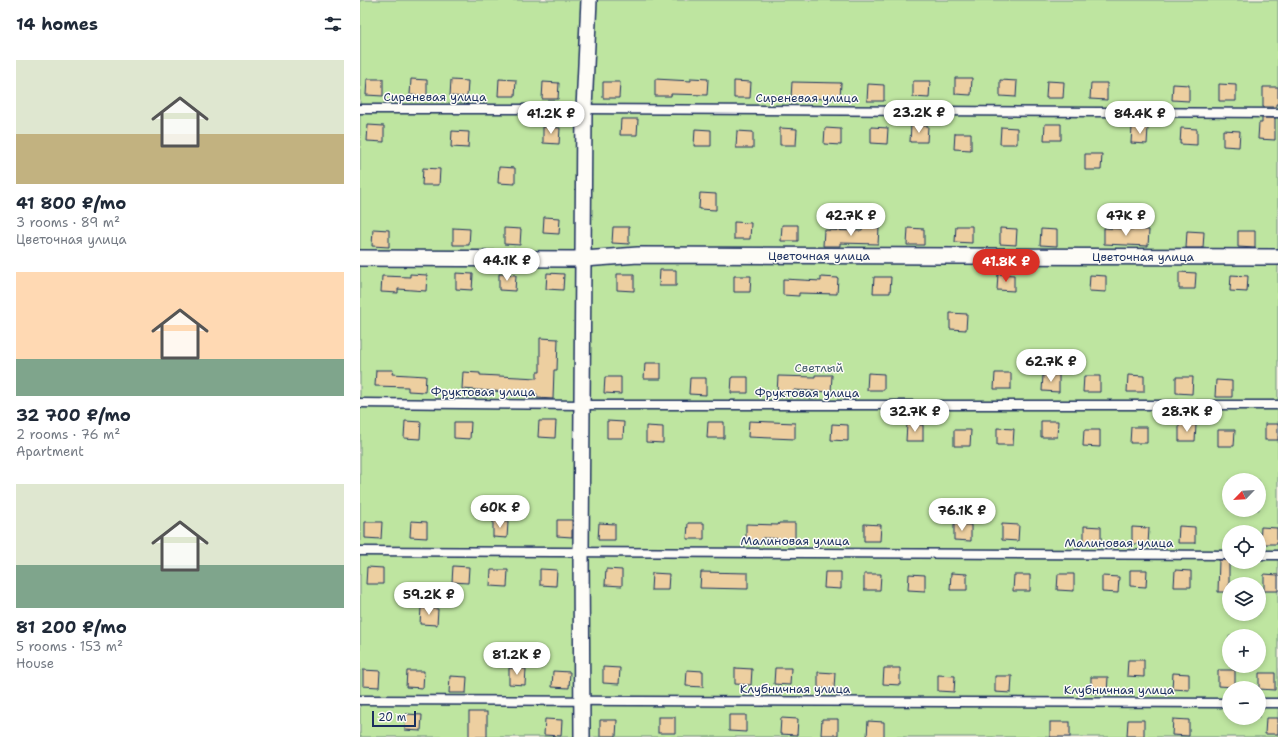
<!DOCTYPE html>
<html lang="en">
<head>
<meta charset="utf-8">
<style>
	:root { --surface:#fff; --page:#f6f6f7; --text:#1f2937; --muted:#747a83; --accent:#d93025 }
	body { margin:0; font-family:"Shantell Sans",sans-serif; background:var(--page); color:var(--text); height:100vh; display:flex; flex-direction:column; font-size:15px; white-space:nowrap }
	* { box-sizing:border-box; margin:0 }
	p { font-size:13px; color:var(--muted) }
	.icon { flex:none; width:22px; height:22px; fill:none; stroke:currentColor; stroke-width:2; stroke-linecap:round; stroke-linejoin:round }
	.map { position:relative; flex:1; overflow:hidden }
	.panel { display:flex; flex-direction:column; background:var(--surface); width:360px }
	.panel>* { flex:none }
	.needle { width:26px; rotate:245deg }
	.tools { position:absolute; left:862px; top:473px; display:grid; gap:8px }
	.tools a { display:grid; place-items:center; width:44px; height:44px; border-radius:50%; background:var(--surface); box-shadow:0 2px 6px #0003; font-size:20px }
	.scale { position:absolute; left:12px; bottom:10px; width:44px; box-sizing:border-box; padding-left:4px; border:2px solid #1b2f5e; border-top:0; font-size:11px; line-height:14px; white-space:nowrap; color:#1b2f5e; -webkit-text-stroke:3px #fdfcf7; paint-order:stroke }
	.price { position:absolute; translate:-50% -34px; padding:0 9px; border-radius:14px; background:#fff; color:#222; font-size:13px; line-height:26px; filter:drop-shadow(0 1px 2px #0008) }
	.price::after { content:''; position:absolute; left:50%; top:24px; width:12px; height:9px; margin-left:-6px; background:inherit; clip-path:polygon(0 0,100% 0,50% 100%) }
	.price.selected { background:var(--accent); color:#fff }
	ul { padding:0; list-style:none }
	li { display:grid; align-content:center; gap:8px; height:212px; padding:0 16px }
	li span { display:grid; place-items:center; height:124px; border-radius:0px; color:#555 }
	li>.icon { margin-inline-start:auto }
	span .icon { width:72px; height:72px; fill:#fffc; stroke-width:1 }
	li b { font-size:17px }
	h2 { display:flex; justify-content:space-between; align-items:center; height:48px; padding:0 16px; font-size:17px }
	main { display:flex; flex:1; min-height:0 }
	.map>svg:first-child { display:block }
</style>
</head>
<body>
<main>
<section class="panel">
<h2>14 homes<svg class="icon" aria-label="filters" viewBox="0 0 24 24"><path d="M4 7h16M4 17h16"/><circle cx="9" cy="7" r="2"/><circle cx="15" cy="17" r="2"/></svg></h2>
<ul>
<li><span style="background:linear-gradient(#dfe7d0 60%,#c2b280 0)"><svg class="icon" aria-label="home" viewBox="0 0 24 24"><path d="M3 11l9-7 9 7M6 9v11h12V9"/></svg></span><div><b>41 800 ₽/mo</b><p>3 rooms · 89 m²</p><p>Цветочная улица</p></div></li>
<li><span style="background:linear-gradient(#ffd9b3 70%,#7fa58c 0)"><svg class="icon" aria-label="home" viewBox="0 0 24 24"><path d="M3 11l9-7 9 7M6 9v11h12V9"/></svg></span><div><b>32 700 ₽/mo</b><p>2 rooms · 76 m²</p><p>Apartment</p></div></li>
<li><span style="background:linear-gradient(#dfe7d0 65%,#7fa58c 0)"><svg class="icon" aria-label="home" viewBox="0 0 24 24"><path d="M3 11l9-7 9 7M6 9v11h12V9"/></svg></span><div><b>81 200 ₽/mo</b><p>5 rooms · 153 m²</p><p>House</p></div></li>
</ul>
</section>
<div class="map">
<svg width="918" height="737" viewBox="0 0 918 737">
	<rect width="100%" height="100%" fill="#faf3e6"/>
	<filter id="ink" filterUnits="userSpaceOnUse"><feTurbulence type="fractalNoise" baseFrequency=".025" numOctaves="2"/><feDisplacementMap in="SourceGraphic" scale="8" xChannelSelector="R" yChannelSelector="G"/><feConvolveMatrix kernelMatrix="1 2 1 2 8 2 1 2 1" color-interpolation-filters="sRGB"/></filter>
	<g filter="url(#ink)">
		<path fill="#bee5a0" stroke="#6c8a7f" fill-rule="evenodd" d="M0,0H918V737H0ZM869,480H899V510H869ZM869,532H899V562H869ZM869,584H899V614H869ZM869,636H899V666H869ZM869,688H899V718H869Z"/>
		<g fill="#edcfa0" stroke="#1b2f5e">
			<path d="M331,78L348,79L347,95L311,94V96H295V79L331,81Z"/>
			<path d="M595,78H612L611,95L595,94Z"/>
			<path d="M7,79H23V96L6,95Z"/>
			<path d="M51,79L67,80V96L50,95Z"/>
			<path d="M139,79L156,80L155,96H138Z"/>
			<path d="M91,80L108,81L107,97L90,96Z"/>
			<path d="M640,80L657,81L656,97L640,96Z"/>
			<path d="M374,81L391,82L390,98H374Z"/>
			<path d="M553,81H570L569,98L553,97Z"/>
			<path d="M687,81L704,82L703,98H686Z"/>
			<path d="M183,82L199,83L198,99H182Z"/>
			<path d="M243,82H260L259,98H243Z"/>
			<path d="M432,82L481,83L480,99L431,98Z"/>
			<path d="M731,83H747V100L730,99Z"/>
			<path d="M508,84L524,85V101H507Z"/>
			<path d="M813,84L829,85V101L812,100Z"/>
			<path d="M859,84L876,85V101H859Z"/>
			<path d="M903,87H918V104H916V107H903Z"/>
			<path d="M902,118H915V140L898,139L899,123H902Z"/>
			<path d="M261,119H278L277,135H260Z"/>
			<path d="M685,124H701V140H684Z"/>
			<path d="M8,125L24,126V142L7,141Z"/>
			<path d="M551,125L568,126L567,142H550Z"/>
			<path d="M183,127L200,128L199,144L183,143Z"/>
			<path d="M511,127L528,128L527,144L511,143Z"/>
			<path d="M641,127L657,128V144H640Z"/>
			<path d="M772,127H788L787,144L771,143Z"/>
			<path d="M420,128L437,129L436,145H420Z"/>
			<path d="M465,128L481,129V145L464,144Z"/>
			<path d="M821,128L837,129V145L820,144Z"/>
			<path d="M335,129L351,130V146H334Z"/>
			<path d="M863,130L880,131L879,147L863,146Z"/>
			<path d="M92,131L109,132L108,148L91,147Z"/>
			<path d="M377,131L393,132V148H376Z"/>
			<path d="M595,133H611V150L594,149Z"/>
			<path d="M725,154H742L741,170H725Z"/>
			<path d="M139,167L155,168V184L138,183Z"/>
			<path d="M63,168L80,169L79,185H62Z"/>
			<path d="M340,193L356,194V210L339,209Z"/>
			<path d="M184,217L200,218L199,234L183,233Z"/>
			<path d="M374,222L391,223L390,239H374Z"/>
			<path d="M422,225H438V241H421Z"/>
			<path d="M596,226H612V243L595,242Z"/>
			<path d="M253,227H269V244L252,243Z"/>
			<path d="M503,227L519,228L518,244L480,243V246H463L464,230L502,231Z"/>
			<path d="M93,228L110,229L109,245H93Z"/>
			<path d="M144,228L161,229L160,245L144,244Z"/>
			<path d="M548,228L564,229V245H547Z"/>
			<path d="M640,228L657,229L656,245L640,244Z"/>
			<path d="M744,228L789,230L788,246L744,244Z"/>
			<path d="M13,229L29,230V247L12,246Z"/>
			<path d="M681,229L697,230V246L680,245Z"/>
			<path d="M827,231L844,232L843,248H826Z"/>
			<path d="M878,231H895V248L878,247Z"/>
			<path d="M300,270H316V286H299Z"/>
			<path d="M819,272L836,273L835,289H819Z"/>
			<path d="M96,273L113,274L112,290L96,289Z"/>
			<path d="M187,273L204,274L203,290L186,289Z"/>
			<path d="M50,274L67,275L66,291L38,289V293L21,292L22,276L50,277Z"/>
			<path d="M139,274L156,275L155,291L139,290Z"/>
			<path d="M257,274H274V291L257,290Z"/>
			<path d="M638,274L654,275V291L637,290Z"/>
			<path d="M730,275L746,276V292L729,291Z"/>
			<path d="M871,275L888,276L887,292L870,291Z"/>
			<path d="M374,276H391L390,292H374Z"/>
			<path d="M461,277L478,278L477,294L439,293V296L423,295V279L461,281Z"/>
			<path d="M514,277H531L530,293H513Z"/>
			<path d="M590,313L607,314L606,330L590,329Z"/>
			<path d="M180,338L198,339L197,370H194L193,399L177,398V394L102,389L103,372L120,373V375L177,378V372H180Z"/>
			<path d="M285,363H301V379H284Z"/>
			<path d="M16,370H33L32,374L66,376L65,392L48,391V387L15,386Z"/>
			<path d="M508,373L524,374V390H507Z"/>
			<path d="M635,373H651V389H634Z"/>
			<path d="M455,375H472L471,392L434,390V393H417L418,376L455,377Z"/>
			<path d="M683,375H699V392L682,391Z"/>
			<path d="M768,375L784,376V392H767Z"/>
			<path d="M724,376H740V392H723Z"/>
			<path d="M245,377H261V394L244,393Z"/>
			<path d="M372,377H388V393H371Z"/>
			<path d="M816,377H833L832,394L816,393Z"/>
			<path d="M330,378H346V395L329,394Z"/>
			<path d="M856,380L872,381V397H855Z"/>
			<path d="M45,421L61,422L60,439L44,438Z"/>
			<path d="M179,421H196L195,438L178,437Z"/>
			<path d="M247,421L264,422L263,438H247Z"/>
			<path d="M389,421L435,423V439L388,437Z"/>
			<path d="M681,421H698L697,437H681Z"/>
			<path d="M94,422H111L110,439L94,438Z"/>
			<path d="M348,422H364V438H347Z"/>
			<path d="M472,424L488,425V441L471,440Z"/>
			<path d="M547,424L563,425V441H546Z"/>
			<path d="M819,424L836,425L835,441H819Z"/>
			<rect x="905" y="424" width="13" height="16"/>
			<path d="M286,426L303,427V443L286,442Z"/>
			<path d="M771,427H787V443H770Z"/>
			<path d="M637,428L654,429L653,445H637Z"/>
			<path d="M594,430H611L610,446H594Z"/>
			<path d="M724,430H740V447L723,446Z"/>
			<path d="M858,430H875L874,446H858Z"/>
			<path d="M197,520H212V537L197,536Z"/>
			<path d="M51,521L67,522V538L50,537Z"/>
			<path d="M133,521L148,522L147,538L133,537Z"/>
			<path d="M5,522H22L21,539L5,538Z"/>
			<path d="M239,523L255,524V540H238Z"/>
			<path d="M328,523H344V539H327Z"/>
			<path d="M419,523H435V539L402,538V541L386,540V524L418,525Z"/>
			<path d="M504,524L521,525L520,541H504Z"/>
			<path d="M594,524L611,525V541L594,540Z"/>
			<path d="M642,524L659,525L658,541L642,540Z"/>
			<path d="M724,526L741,527V543L724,542Z"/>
			<path d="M819,526L835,527V543H818Z"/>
			<path d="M772,527L789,528L788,544H772Z"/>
			<path d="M901,527L917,528V544H900Z"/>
			<path d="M859,560H869V592H858Z"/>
			<path d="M93,566L109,567L108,583L92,582Z"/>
			<path d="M7,567L23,568V584H6Z"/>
			<path d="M180,569L197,570L196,586L180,585Z"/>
			<path d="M246,569L262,570V586L245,585Z"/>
			<path d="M131,570H148L147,587L130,586Z"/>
			<path d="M770,570H787L786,587L770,586Z"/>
			<path d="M815,570L831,571V587H814Z"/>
			<path d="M341,572L388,573V589L340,588Z"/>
			<path d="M465,572H481V589L464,588Z"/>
			<path d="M292,573L309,574L308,590H291Z"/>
			<path d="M591,573L607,574V590H590Z"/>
			<path d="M504,574H521L520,590H504Z"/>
			<path d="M549,574L565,575V591L548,590Z"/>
			<path d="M698,574H714V591L697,590Z"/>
			<path d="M904,574L918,575V591H904Z"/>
			<path d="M654,575H670V591H653Z"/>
			<path d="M742,576L759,577L758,593L742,592Z"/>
			<path d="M61,608L78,609L77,625L60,624Z"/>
			<path d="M768,660H784V677L767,676Z"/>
			<path d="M243,667L260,668L259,684L243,683Z"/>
			<path d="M149,668L166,669L165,685L149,684Z"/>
			<path d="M375,668L392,669L391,685L375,684Z"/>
			<path d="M415,668H431L430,685L414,684Z"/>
			<path d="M524,668H540V685L523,684Z"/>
			<path d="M3,670L20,671L19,687L3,686Z"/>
			<path d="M327,670L343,671V687L326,686Z"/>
			<path d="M858,670H875V687L858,686Z"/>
			<path d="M47,671H64L63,688L46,687Z"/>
			<path d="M193,671L210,672L209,688L192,687Z"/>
			<path d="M458,672L475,673L474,689L458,688Z"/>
			<path d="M813,673L829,674V690L812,689Z"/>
			<path d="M899,673H915V690L899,689Z"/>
			<path d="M578,675L595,676L594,692L578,691Z"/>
			<path d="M90,676L107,677L106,693H89Z"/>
			<path d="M635,676H652L651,693L635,692Z"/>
			<path d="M731,677H748L747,694L731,693Z"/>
			<rect x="109" y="712" width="18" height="25"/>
			<path d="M46,714L62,715L61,731L45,730Z"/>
			<path d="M369,715H386V732L369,731Z"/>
			<rect x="298" y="717" width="17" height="16"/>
			<path d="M421,718L438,719L437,735L420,734Z"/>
			<path d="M906,718H918V734H905Z"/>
			<path d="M185,719L202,720L201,736L184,735Z"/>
			<path d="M462,719H478V735H461Z"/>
			<path d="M813,719L829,720V736L812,735Z"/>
			<path d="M240,720H257L256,736H240Z"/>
			<path d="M768,720H784V736H767Z"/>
			<path d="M508,721L524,722V737H507Z"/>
			<rect x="690" y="722" width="20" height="15"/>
		</g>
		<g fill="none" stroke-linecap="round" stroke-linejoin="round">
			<g stroke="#1b2f5e" stroke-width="11">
				<g id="lane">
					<path d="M0,109H224L918,113"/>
					<path d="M0,403L223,405H918"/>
					<path d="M0,551L869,555"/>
					<path d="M899,555H918"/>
					<path d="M0,700L869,703"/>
					<path d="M899,703H918"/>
				</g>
			</g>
			<g stroke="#1b2f5e" stroke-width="18">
				<g id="street">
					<path d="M0,258L224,259L278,255L918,257"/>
					<path d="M222,737L221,552L224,109L229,0"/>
				</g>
			</g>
			<use href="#lane" stroke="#fdfcf7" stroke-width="8"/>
			<use href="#street" stroke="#fdfcf7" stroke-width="15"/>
		</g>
	</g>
	<g text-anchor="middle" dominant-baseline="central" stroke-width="3" stroke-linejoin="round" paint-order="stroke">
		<g font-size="12" fill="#1b2f5e" stroke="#fdfcf7">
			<text x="75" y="97">Сиреневая улица</text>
			<text x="447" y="98">Сиреневая улица</text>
			<text x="459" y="256">Цветочная улица</text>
			<text x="783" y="257">Цветочная улица</text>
			<text x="123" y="392">Фруктовая улица</text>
			<text x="447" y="393">Фруктовая улица</text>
			<text x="435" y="541">Малиновая улица</text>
			<text x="759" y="543">Малиновая улица</text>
			<text x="435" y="689">Клубничная улица</text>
			<text x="759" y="690">Клубничная улица</text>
		</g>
		<g font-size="12" fill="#445c6e" stroke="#fdfcf7">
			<text x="459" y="368">Светлый</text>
		</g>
	</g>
</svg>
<div class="tools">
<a><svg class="needle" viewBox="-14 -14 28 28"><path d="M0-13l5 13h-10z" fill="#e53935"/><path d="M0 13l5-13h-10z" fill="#747a83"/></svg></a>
<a><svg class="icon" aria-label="locate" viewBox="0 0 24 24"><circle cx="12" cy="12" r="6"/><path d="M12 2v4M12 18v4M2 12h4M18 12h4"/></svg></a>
<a><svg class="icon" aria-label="layers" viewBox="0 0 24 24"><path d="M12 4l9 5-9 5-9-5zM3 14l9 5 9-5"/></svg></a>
<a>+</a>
<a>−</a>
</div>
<div class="scale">20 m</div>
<b class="price" style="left:559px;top:134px">23.2K ₽</b>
<b class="price" style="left:191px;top:135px">41.2K ₽</b>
<b class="price" style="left:780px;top:135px">84.4K ₽</b>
<b class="price" style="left:491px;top:237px">42.7K ₽</b>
<b class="price" style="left:766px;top:237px">47K ₽</b>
<b class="price" style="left:147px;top:282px">44.1K ₽</b>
<b class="price selected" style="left:646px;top:283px">41.8K ₽</b>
<b class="price" style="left:691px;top:383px">62.7K ₽</b>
<b class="price" style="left:555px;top:433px">32.7K ₽</b>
<b class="price" style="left:827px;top:433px">28.7K ₽</b>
<b class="price" style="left:140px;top:529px">60K ₽</b>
<b class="price" style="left:602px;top:532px">76.1K ₽</b>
<b class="price" style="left:69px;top:616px">59.2K ₽</b>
<b class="price" style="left:157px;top:676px">81.2K ₽</b>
</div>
</main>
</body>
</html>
